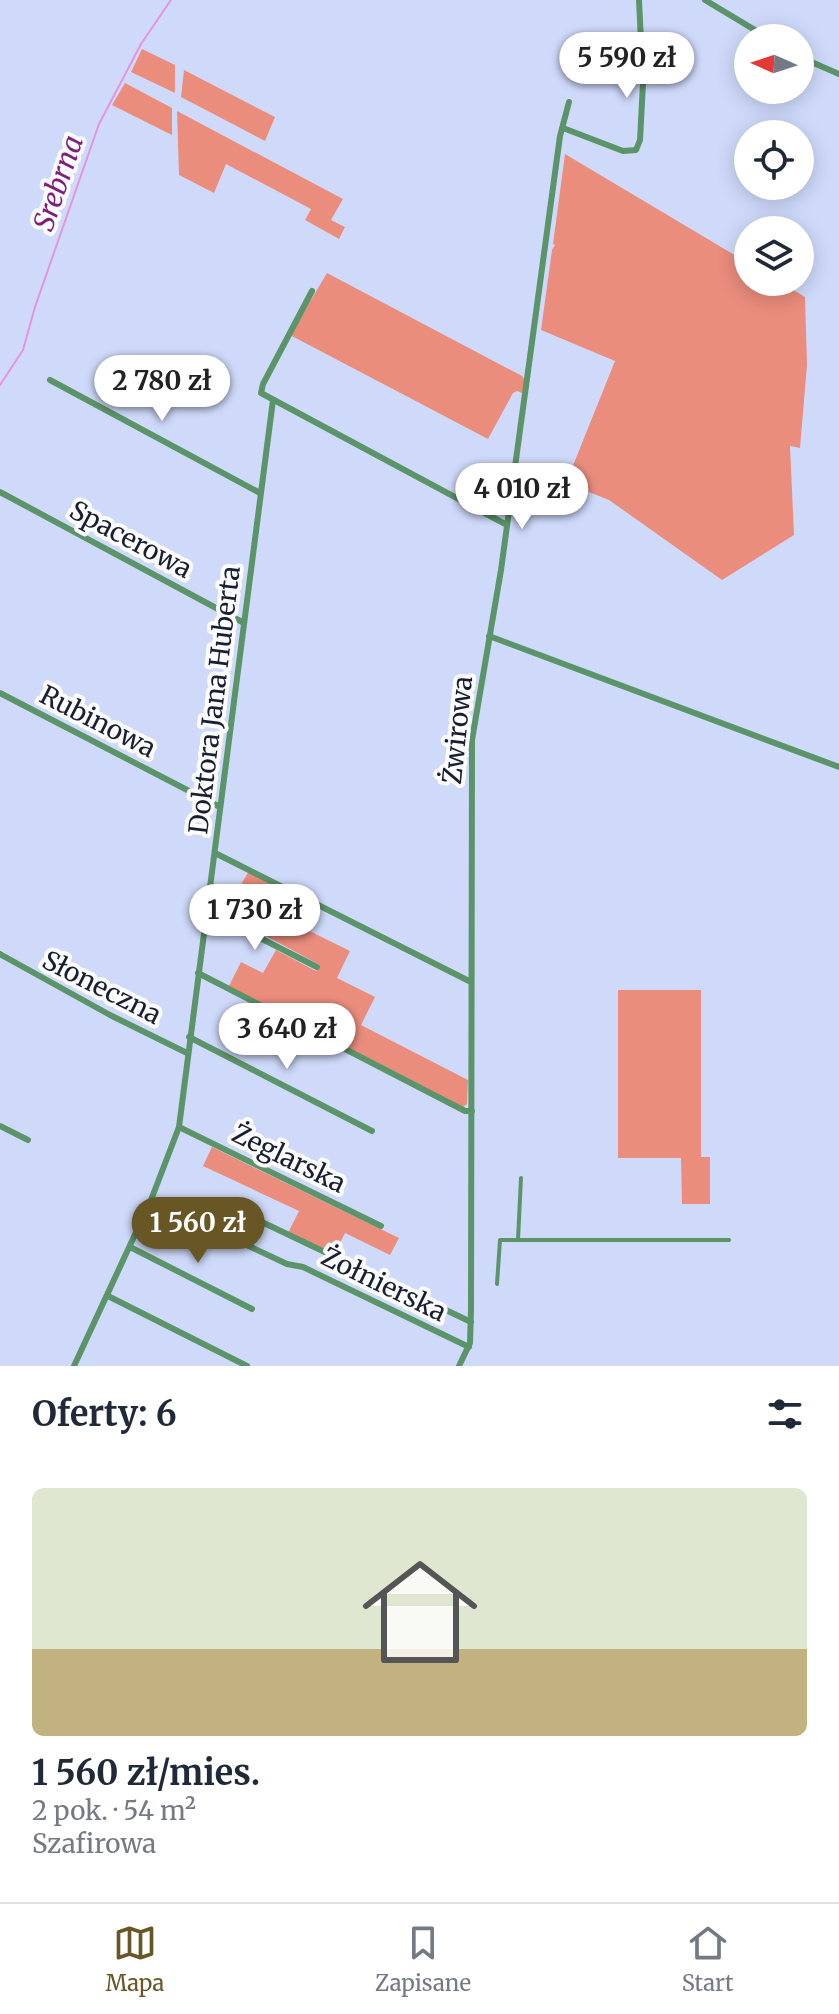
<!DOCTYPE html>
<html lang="pl">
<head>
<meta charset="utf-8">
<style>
	:root { --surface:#fff; --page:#f6f6f7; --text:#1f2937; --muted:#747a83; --line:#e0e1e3; --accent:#685725 }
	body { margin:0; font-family:Merriweather,serif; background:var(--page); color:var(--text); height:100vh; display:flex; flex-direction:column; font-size:30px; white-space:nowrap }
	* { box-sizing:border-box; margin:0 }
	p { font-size:26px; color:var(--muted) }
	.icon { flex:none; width:44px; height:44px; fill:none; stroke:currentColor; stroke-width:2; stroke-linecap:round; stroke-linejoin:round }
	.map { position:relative; height:1366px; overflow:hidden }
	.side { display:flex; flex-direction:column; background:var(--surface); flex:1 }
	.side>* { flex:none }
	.needle { width:52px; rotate:273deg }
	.fabs { position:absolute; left:734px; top:24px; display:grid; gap:16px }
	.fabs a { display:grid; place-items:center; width:80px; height:80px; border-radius:50%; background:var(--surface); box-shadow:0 4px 20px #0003; font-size:40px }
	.price { position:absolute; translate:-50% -68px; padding:0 18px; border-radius:28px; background:#fff; color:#222; font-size:26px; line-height:52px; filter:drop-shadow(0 2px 4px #0008) }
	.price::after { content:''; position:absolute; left:50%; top:48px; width:24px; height:18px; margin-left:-12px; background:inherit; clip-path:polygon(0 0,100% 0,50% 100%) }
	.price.selected { background:var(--accent); color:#fff }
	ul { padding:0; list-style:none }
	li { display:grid; align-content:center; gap:16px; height:424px; padding:0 32px }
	li span { display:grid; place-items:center; height:248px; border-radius:12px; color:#555 }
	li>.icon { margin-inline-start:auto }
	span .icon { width:144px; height:144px; fill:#fffc; stroke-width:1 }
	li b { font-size:34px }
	h2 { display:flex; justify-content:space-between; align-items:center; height:96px; padding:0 32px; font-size:34px }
	.tabs { display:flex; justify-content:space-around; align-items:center; height:112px; border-top:2px solid var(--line); background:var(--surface); font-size:22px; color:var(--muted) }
	.tabs a { display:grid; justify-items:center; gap:4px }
	.tabs .selected { color:var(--accent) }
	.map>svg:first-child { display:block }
</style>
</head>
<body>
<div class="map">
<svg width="839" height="1366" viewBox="0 0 839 1366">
	<rect width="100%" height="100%" fill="#cfdafb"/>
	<g fill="#eb8d7d">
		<path d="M142,49L175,65V93L131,72Z"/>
		<path d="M184,70L275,117L265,141L181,97Z"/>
		<path d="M125,83L172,108V135L112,105Z"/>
		<path d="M177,111L343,199L331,220L345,227L339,239L305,220L311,209L226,164L214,193L179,175Z"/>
		<path d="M565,154L748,263V282H780L805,297L807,365L800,448L790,446L794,535L722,580L609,500L566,483L615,361L541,330L552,250L555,245L553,244Z"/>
		<path d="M327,273L522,376L525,380L522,393L517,391L513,393L488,439L290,335Z"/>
		<path d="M249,871L277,885L265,909L350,951L337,978L375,997L361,1025L468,1080L467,1104L463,1107L229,986L241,962L263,973L276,950L316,971L320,965L210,906L213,883L235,894Z"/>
		<path d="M618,990H701V1157H710V1204H682L681,1158H618Z"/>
		<path d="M212,1147L399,1238L390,1255L345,1233L334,1255L288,1233L299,1211L203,1166Z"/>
	</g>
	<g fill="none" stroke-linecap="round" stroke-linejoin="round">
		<path stroke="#e693de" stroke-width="2" d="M0,385L23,350L35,307L99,124L141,44L171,0"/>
		<g stroke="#5c9469" stroke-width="4">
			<path d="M518,1240L521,1178"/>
			<path d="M497,1284L500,1240H729"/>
		</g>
		<g stroke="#5c9469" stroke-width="6">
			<path d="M705,0L768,38"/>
			<path d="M800,57L839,74"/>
			<path d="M563,128L623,151L636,150L640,140L643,83L639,0"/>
			<path d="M312,291L263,384L261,393L507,525"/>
			<path d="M50,380L260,493"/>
			<path d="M0,492L244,623"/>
			<path d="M489,636L839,767"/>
			<path d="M0,693L220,807"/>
			<path d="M215,853L471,982"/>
			<path d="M207,911L317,967"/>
			<path d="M0,954L110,1015L187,1053"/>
			<path d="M198,973L465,1111H472"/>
			<path d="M189,1037L372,1131"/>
			<path d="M0,1126L28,1140"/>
			<path d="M179,1127L381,1226"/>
			<path d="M151,1200L287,1264L303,1267L469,1347"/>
			<path d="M264,1223L471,1322"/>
			<path d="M130,1247L252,1309"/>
			<path d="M108,1296L247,1366"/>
			<path d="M74,1366L151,1200L179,1127L273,400"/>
			<path d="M459,1366L470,1343L471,1310L472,740L501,570L560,136L569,102"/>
		</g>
	</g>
	<g text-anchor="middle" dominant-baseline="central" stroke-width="8" stroke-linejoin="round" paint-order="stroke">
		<g font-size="26" fill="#191f33" stroke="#fcfcfc">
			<text transform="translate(131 539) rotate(28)">Spacerowa</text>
			<text transform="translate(214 700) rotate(-83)">Doktora Jana Huberta</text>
			<text transform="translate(98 721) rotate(27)">Rubinowa</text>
			<text transform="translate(457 730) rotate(-84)">Żwirowa</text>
			<text transform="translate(102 987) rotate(27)">Słoneczna</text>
			<text transform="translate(289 1158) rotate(26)">Żeglarska</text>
			<text transform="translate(384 1284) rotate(26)">Żołnierska</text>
		</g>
		<g font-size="28" font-style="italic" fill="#801f7b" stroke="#fcfcfc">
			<text transform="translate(58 183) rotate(-71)">Srebrna</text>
		</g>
	</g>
</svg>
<div class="fabs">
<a><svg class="needle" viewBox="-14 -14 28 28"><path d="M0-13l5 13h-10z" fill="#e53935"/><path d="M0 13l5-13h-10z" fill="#747a83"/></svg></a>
<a><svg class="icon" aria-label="locate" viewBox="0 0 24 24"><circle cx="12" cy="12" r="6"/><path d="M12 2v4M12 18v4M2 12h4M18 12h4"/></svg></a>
<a><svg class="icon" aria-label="layers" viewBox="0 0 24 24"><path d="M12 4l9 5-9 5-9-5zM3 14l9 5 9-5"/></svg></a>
</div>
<b class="price" style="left:627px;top:100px">5 590 zł</b>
<b class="price" style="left:162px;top:423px">2 780 zł</b>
<b class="price" style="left:522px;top:531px">4 010 zł</b>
<b class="price" style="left:255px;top:952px">1 730 zł</b>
<b class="price" style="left:287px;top:1071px">3 640 zł</b>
<b class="price selected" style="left:198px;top:1265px">1 560 zł</b>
</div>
<section class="side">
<h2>Oferty: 6<svg class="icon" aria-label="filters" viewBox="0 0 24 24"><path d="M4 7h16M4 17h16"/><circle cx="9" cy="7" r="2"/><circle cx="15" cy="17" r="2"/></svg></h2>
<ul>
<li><span style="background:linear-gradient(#dfe7d0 65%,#c2b280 0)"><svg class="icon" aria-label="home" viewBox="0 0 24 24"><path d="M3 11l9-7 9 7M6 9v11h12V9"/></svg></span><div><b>1 560 zł/mies.</b><p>2 pok. · 54 m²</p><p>Szafirowa</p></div></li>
</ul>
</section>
<nav class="tabs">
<a class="selected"><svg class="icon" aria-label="map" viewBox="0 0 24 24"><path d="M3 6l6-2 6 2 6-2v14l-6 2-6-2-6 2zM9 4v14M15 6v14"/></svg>Mapa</a>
<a><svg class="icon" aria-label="saved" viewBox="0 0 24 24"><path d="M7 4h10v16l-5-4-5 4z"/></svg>Zapisane</a>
<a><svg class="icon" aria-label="home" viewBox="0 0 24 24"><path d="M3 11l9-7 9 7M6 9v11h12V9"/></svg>Start</a>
</nav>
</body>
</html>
